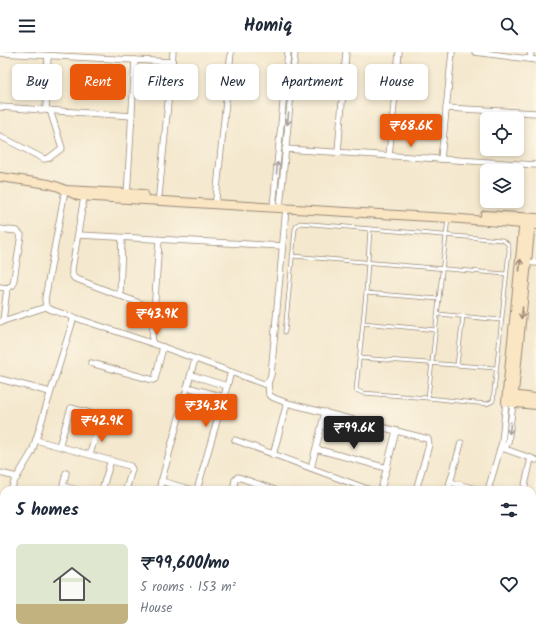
<!DOCTYPE html>
<html lang="en">
<head>
<meta charset="utf-8">
<style>
	:root { --surface:#fff; --page:#f6f6f7; --text:#1f2937; --muted:#747a83; --accent:#ea580c }
	body { margin:0; font-family:Kalam,sans-serif; background:var(--page); color:var(--text); height:100vh; display:flex; flex-direction:column; font-size:15px; white-space:nowrap }
	* { box-sizing:border-box; margin:0 }
	p { font-size:13px; color:var(--muted) }
	.icon { flex:none; width:22px; height:22px; fill:none; stroke:currentColor; stroke-width:2; stroke-linecap:round; stroke-linejoin:round }
	.map { position:relative; flex:1; overflow:hidden }
	.drawer { position:absolute; left:0px; top:434px; width:536px; height:156px; display:flex; flex-direction:column; background:var(--surface); border-radius:12px 12px 0 0; box-shadow:0 2px 6px #0003 }
	.drawer>* { flex:none }
	.guide { position:absolute; left:12px; top:12px; width:512px; height:36px; display:flex; gap:8px }
	.buttons { position:absolute; left:480px; top:60px; display:grid; gap:8px }
	.buttons a { display:grid; place-items:center; width:44px; height:44px; border-radius:6px; background:var(--surface); box-shadow:0 2px 6px #0003; font-size:20px }
	.price { position:absolute; translate:-50% -34px; padding:0 9px; border-radius:4px; background:var(--accent); color:#fff; font-size:13px; line-height:26px; filter:drop-shadow(0 1px 2px #0008) }
	.price::after { content:''; position:absolute; left:50%; top:24px; width:12px; height:9px; margin-left:-6px; background:inherit; clip-path:polygon(0 0,100% 0,50% 100%) }
	.price.active { background:#222; color:#fff }
	ul { padding:0; list-style:none }
	li { display:flex; align-items:center; gap:12px; height:100px; padding:0 16px }
	li span { display:grid; place-items:center; flex:none; width:112px; height:80px; border-radius:6px; color:#555 }
	li>.icon { margin-inline-start:auto }
	span .icon { width:48px; height:48px; fill:#fffc; stroke-width:1 }
	li b { font-size:17px }
	h2 { display:flex; justify-content:space-between; align-items:center; height:48px; padding:0 16px; font-size:17px }
	.tag { padding:0 14px; border-radius:6px; background:var(--surface); box-shadow:0 2px 6px #0003; font-size:14px; line-height:36px }
	.tag.active { background:var(--accent); color:#fff }
	header { display:flex; justify-content:space-between; align-items:center; height:52px; padding:0 16px; background:var(--surface); font-size:18px; font-weight:700 }
	.map>svg:first-child { display:block }
</style>
</head>
<body>
<header><svg class="icon" aria-label="menu" viewBox="0 0 24 24"><path d="M4 6h16M4 12h16M4 18h16"/></svg>Homiq<svg class="icon" aria-label="search" viewBox="0 0 24 24"><circle cx="10" cy="10" r="6"/><path d="M15 15l6 6"/></svg></header>
<div class="map">
<svg width="536" height="590" viewBox="0 0 536 590">
	<rect width="100%" height="100%" fill="#fcf5e5"/>
	<filter id="ink" filterUnits="userSpaceOnUse"><feTurbulence type="fractalNoise" baseFrequency=".025" numOctaves="2"/><feDisplacementMap in="SourceGraphic" scale="8" xChannelSelector="R" yChannelSelector="G"/><feConvolveMatrix kernelMatrix="1 2 1 2 8 2 1 2 1" color-interpolation-filters="sRGB"/></filter>
	<filter id="wash" filterUnits="userSpaceOnUse"><feTurbulence type="fractalNoise" baseFrequency=".012" numOctaves="4" result="noise"/><feDisplacementMap in="SourceGraphic" scale="16" xChannelSelector="R" yChannelSelector="G"/><feGaussianBlur stdDeviation="0.9" result="paint"/><feColorMatrix in="noise" values="0 0 0 0 0 0 0 0 0 0 0 0 0 0 0 0 0 1.4 0 .05"/><feComposite in="paint" operator="in"/></filter>
	<g filter="url(#wash)">
		<rect width="100%" height="100%" fill="#f4e8ce"/>
	</g>
	<g filter="url(#ink)">
		<g fill="none" stroke-linecap="round" stroke-linejoin="round">
			<g stroke="#988976" stroke-width="4.5">
				<g id="lane">
					<path d="M370,177L366,241L356,338L363,341L428,346L448,166"/>
					<path d="M292,204L506,222"/>
					<path d="M366,241L439,247"/>
					<path d="M438,262L501,268"/>
					<path d="M363,271L436,278"/>
					<path d="M285,280L295,177L297,173L300,171L502,188C508,191 509,193 509,199L493,349L487,352L428,346"/>
					<path d="M359,306L496,316"/>
					<path d="M457,313L463,265"/>
				</g>
			</g>
			<g stroke="#988976" stroke-width="7">
				<g id="street">
					<path d="M475,0L536,8"/>
					<path d="M0,1L172,10"/>
					<path d="M530,7L531,0"/>
					<path d="M0,55L132,64"/>
					<path d="M446,56L536,61"/>
					<path d="M46,57L48,4"/>
					<path d="M0,84L44,107L49,106L62,96L50,58"/>
					<path d="M285,97L536,113"/>
					<path d="M338,100L346,0"/>
					<path d="M389,104L399,0"/>
					<path d="M441,107L452,0"/>
					<path d="M65,138L45,247L46,255L52,258L163,295L264,332L268,331L271,323L286,156"/>
					<path d="M159,143L173,0"/>
					<path d="M127,144L135,8"/>
					<path d="M84,145L72,217V222L74,226L155,257"/>
					<path d="M216,147L231,0"/>
					<path d="M273,155L288,0"/>
					<path d="M280,155L295,0"/>
					<path d="M0,177L17,179L21,183L13,233L7,236L0,235"/>
					<path d="M79,183L282,194"/>
					<path d="M527,210L536,211"/>
					<path d="M120,244L122,186"/>
					<path d="M3,269L7,236"/>
					<path d="M0,270L46,255"/>
					<path d="M152,291L159,188"/>
					<path d="M91,311L153,328L155,327L163,295"/>
					<path d="M191,323L227,334"/>
					<path d="M0,327L50,340"/>
					<path d="M268,331L269,343L274,346L287,351"/>
					<path d="M187,335L224,345"/>
					<path d="M36,388L130,414L132,417L126,438"/>
					<path d="M235,388L370,438"/>
					<path d="M59,394L71,356L97,363"/>
					<path d="M502,396L536,408"/>
					<path d="M316,397L387,416"/>
					<path d="M500,397L506,394L508,390L513,351"/>
					<path d="M90,402L98,375"/>
					<path d="M273,403L287,351L428,387L429,393L416,438"/>
					<path d="M311,416L325,360"/>
					<path d="M0,421L17,425"/>
					<path d="M161,429L192,438"/>
					<path d="M450,430L479,438"/>
					<path d="M63,434L76,438"/>
					<path d="M11,438L14,430L32,400L74,265"/>
					<path d="M62,438L66,421"/>
					<path d="M102,438L111,408"/>
					<path d="M159,438L195,307"/>
					<path d="M197,438L231,320"/>
					<path d="M233,438L235,428L238,425L275,438"/>
					<path d="M381,438L396,379"/>
					<path d="M448,438L461,391"/>
					<path d="M488,438L502,390L506,350"/>
					<path d="M524,438L531,406"/>
					<path d="M1,468L4,459"/>
					<path d="M0,482L4,469"/>
					<path d="M532,538L536,527"/>
					<path d="M0,579L4,561"/>
					<path d="M224,586L228,590"/>
					<path d="M277,586L287,590"/>
					<path d="M340,586L351,590"/>
					<path d="M391,586L404,590"/>
					<path d="M436,586L438,590"/>
					<path d="M32,590L33,586"/>
					<path d="M68,590L69,586"/>
					<path d="M108,590L110,586"/>
					<path d="M147,590L149,586"/>
					<path d="M172,590L173,586"/>
					<path d="M193,590L194,586"/>
					<path d="M214,590L216,586"/>
					<path d="M270,590L271,586"/>
					<path d="M362,590L364,586"/>
					<path d="M466,590L467,586"/>
					<path d="M486,590L487,586"/>
					<path d="M515,590L516,586"/>
				</g>
			</g>
			<g stroke="#988976" stroke-width="10">
				<g id="secondary">
					<path d="M0,125L49,132L59,135L78,144L448,166L536,173"/>
					<path d="M65,138L144,142"/>
					<path d="M485,163L536,166"/>
					<path d="M524,167L506,350L536,353"/>
					<path d="M510,343L536,346"/>
					<path d="M513,351L531,169"/>
				</g>
			</g>
			<use href="#lane" stroke="#fff" stroke-width="3"/>
			<use href="#street" stroke="#fff" stroke-width="5.5"/>
			<use href="#secondary" stroke="#fbe6c4" stroke-width="8"/>
		</g>
		<defs><path id="oneway-shaft" d="M-6 0H5M1.5-3L5.5 0L1.5 3" fill="none" stroke-width="1.6" stroke-linecap="round" stroke-linejoin="round"/></defs>
		<g stroke="#a79f9a">
			<use href="#oneway-shaft" transform="translate(288 67) rotate(96)"/>
			<use href="#oneway-shaft" transform="translate(277 116) rotate(-85)"/>
			<use href="#oneway-shaft" transform="translate(510 376) rotate(97)"/>
		</g>
		<g stroke="#9b8871">
			<use href="#oneway-shaft" transform="translate(520 213) rotate(-85)"/>
			<use href="#oneway-shaft" transform="translate(522 261) rotate(96)"/>
		</g>
	</g>
</svg>
<div class="buttons">
<a><svg class="icon" aria-label="locate" viewBox="0 0 24 24"><circle cx="12" cy="12" r="6"/><path d="M12 2v4M12 18v4M2 12h4M18 12h4"/></svg></a>
<a><svg class="icon" aria-label="layers" viewBox="0 0 24 24"><path d="M12 4l9 5-9 5-9-5zM3 14l9 5 9-5"/></svg></a>
</div>
<b class="price" style="left:411px;top:96px">₹68.6K</b>
<b class="price" style="left:157px;top:284px">₹43.9K</b>
<b class="price" style="left:206px;top:376px">₹34.3K</b>
<b class="price" style="left:102px;top:391px">₹42.9K</b>
<b class="price active" style="left:354px;top:398px">₹99.6K</b>
<div class="guide">
<a class="tag">Buy</a>
<a class="tag active">Rent</a>
<a class="tag">Filters</a>
<a class="tag">New</a>
<a class="tag">Apartment</a>
<a class="tag">House</a>
</div>
<section class="drawer">
<h2>5 homes<svg class="icon" aria-label="filters" viewBox="0 0 24 24"><path d="M4 7h16M4 17h16"/><circle cx="9" cy="7" r="2"/><circle cx="15" cy="17" r="2"/></svg></h2>
<ul>
<li><span style="background:linear-gradient(#dfe7d0 75%,#c2b280 0)"><svg class="icon" aria-label="home" viewBox="0 0 24 24"><path d="M3 11l9-7 9 7M6 9v11h12V9"/></svg></span><div><b>₹99,600/mo</b><p>5 rooms · 153 m²</p><p>House</p></div><svg class="icon" aria-label="heart" viewBox="0 0 24 24"><path d="M12 20l-8-8c-3-5 5-10 8-4 3-6 11-1 8 4z"/></svg></li>
</ul>
</section>
</div>
</body>
</html>
